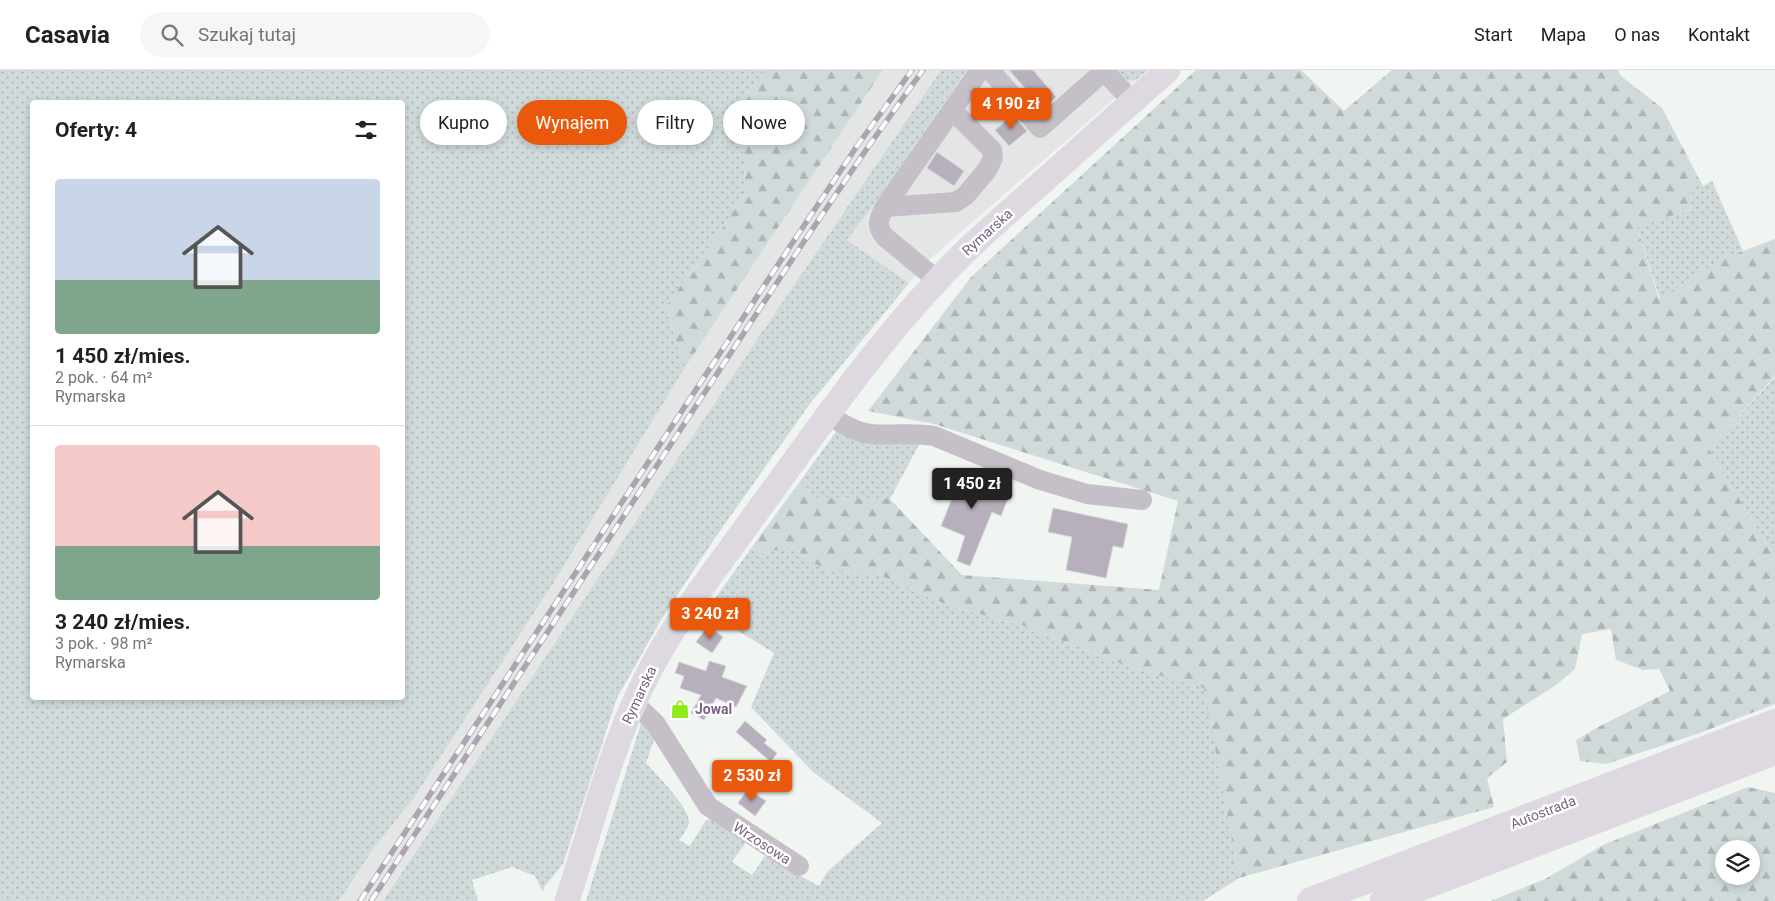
<!DOCTYPE html>
<html lang="pl">
<head>
<meta charset="utf-8">
<style>
	:root { --surface:#fff; --page:#f6f6f6; --text:#202124; --muted:#757577; --line:#e0e0e0; --accent:#ea580c }
	body { margin:0; font-family:Roboto,sans-serif; background:var(--page); color:var(--text); height:100vh; display:flex; flex-direction:column; font-size:19px; white-space:nowrap }
	* { box-sizing:border-box; margin:0 }
	p { font-size:16px; color:var(--muted) }
	.icon { flex:none; width:28px; height:28px; fill:none; stroke:currentColor; stroke-width:2; stroke-linecap:round; stroke-linejoin:round }
	.map { position:relative; flex:1; overflow:hidden }
	.sheet { position:absolute; left:30px; top:30px; width:375px; height:600px; display:flex; flex-direction:column; background:var(--surface); border-radius:5px; box-shadow:0 2px 8px #0003 }
	.sheet>* { flex:none }
	.hud { position:absolute; left:420px; top:30px; width:475px; height:45px; display:flex; gap:10px }
	.tools { position:absolute; left:1715px; top:770px; display:grid; gap:10px }
	.tools a { display:grid; place-items:center; width:45px; height:45px; border-radius:50%; background:var(--surface); box-shadow:0 2px 8px #0003; font-size:25px }
	.price { position:absolute; translate:-50% -42px; padding:0 11px; border-radius:5px; background:var(--accent); color:#fff; font-size:16px; line-height:32px; filter:drop-shadow(0 1px 2px #0008) }
	.price::after { content:''; position:absolute; left:50%; top:30px; width:15px; height:11px; margin-left:-8px; background:inherit; clip-path:polygon(0 0,100% 0,50% 100%) }
	.price.selected { background:#222; color:#fff }
	ul { padding:0; list-style:none }
	li { display:grid; align-content:center; gap:10px; height:265px; padding:0 25px }
	li+li { border-top:1px solid var(--line) }
	li span { display:grid; place-items:center; height:155px; border-radius:5px; color:#555 }
	li>.icon { margin-inline-start:auto }
	span .icon { width:90px; height:90px; fill:#fffc; stroke-width:1 }
	li b { font-size:21px }
	h2 { display:flex; justify-content:space-between; align-items:center; height:60px; padding:0 25px; font-size:21px }
	.chip { padding:0 18px; border-radius:22px; background:var(--surface); box-shadow:0 2px 8px #0003; font-size:18px; line-height:45px }
	.chip.selected { background:var(--accent); color:#fff }
	header { display:flex; align-items:center; gap:30px; box-sizing:border-box; height:70px; padding:0 25px; background:var(--surface); border-bottom:1px solid var(--line) }
	header strong { font-size:24px }
	nav { display:flex; gap:28px; margin-inline-start:auto; font-size:18px }
	.search { width:350px; height:45px; background:var(--page); display:flex; align-items:center; gap:12px; box-sizing:border-box; padding:0 18px; border-radius:28px; color:var(--muted); font-size:19px }
	.map>svg:first-child { display:block }
</style>
</head>
<body>
<header>
<strong>Casavia</strong>
<div class="search"><svg class="icon" aria-label="search" viewBox="0 0 24 24"><circle cx="10" cy="10" r="6"/><path d="M15 15l6 6"/></svg>Szukaj tutaj</div>
<nav><a>Start</a><a>Mapa</a><a>O nas</a><a>Kontakt</a></nav>
</header>
<div class="map">
<svg width="1775" height="831" viewBox="0 0 1775 831">
	<defs>
		<pattern id="grass-dots" width="8" height="8" patternUnits="userSpaceOnUse" patternTransform="scale(1.25)"><rect width="8" height="8" fill="#d0dada"/><path d="M2 2h.1M6 6h.1" fill="none" stroke="#aeb4b6" stroke-width="1.8" stroke-linecap="round"/></pattern>
		<pattern id="forest-firs" width="22" height="20" patternUnits="userSpaceOnUse" patternTransform="scale(1.25)"><rect width="22" height="20" fill="#d0dada"/><path d="M5 1l3.5 6h-7zM16 11l3.5 6h-7z" fill="#aeb4b6"/></pattern>
	</defs>
	<rect width="100%" height="100%" fill="#f1f5f2"/>
	<g fill="#e4e6e5">
		<path d="M883,0H941L762,262L383,831H339L373,779L413,729L554,512L684,299Z"/>
		<path d="M967,0H1116L1126,10H1136L930,189L909,213L847,170L870,140Z"/>
	</g>
	<g fill="url(#grass-dots)" fill-rule="evenodd">
		<path d="M0,0H765L737,36L744,87L745,124L715,169L666,236L684,299L554,512L413,729L373,779L339,831H0ZM32,32H402V628H32Z"/>
		<path d="M941,0H967L870,140L847,170L909,213L809,335L715,468L661,550L617,628L563,794L544,817L543,822L535,806L512,797L472,810L478,831H383L762,262Z"/>
		<path d="M1116,0H1148L1136,10H1126Z"/>
		<path d="M1695,101L1703,116L1712,111L1743,181L1722,189L1660,229L1637,157L1690,140Z"/>
		<path d="M1775,307V478L1770,480L1709,379Z"/>
		<path d="M838,359L920,373L890,429L814,428L801,410Z"/>
		<path d="M752,477L762,483L793,477L811,492L834,502L875,503L950,536L1021,555L1127,596L1205,618L1239,808L1203,831H586L642,650L654,669L646,693C656,704 691,739 689,753C688,758 682,766 679,770L690,776L706,750C719,747 735,764 746,772L732,792L752,805L765,786L819,816L828,801L882,753L813,702L751,637L774,583L706,541Z"/>
	</g>
	<g fill="url(#forest-firs)" fill-rule="evenodd">
		<path d="M765,0H883L684,299L666,236L715,169L745,124L744,87L737,36Z"/>
		<path d="M1196,0H1301L1344,41L1392,0H1618L1621,6L1662,38L1695,101L1690,140L1637,157L1659,229L1722,189L1775,169V306L1709,379L1770,480L1775,478V634L1700,663L1606,694L1580,691L1576,670L1602,655L1670,621L1659,599L1643,600L1616,590L1611,559L1582,564L1575,599L1556,615L1503,649L1507,692L1487,708L1494,737L1239,808L1204,618L1127,596L1021,555L950,536L875,503L834,502L811,492L793,477L762,483L752,477L801,410L814,428L890,429L962,505L1159,520L1178,431L934,354L868,341L972,206Z"/>
		<path d="M1748,717L1775,723V831H1491L1547,808L1603,775ZM1724,779H1751V806H1724Z"/>
	</g>
	<g fill="#b7afbc" stroke="#d4d6d5">
		<path d="M1009,0H1033L1056,27L1041,41L1031,29L1033,27Z"/>
		<path d="M1013,45L1027,61L1009,76L995,60Z"/>
		<path d="M937,82L964,101L954,116L927,98Z"/>
		<path d="M954,399L1010,423L1001,446L992,442L970,496L957,491L965,466L941,456L953,426L944,422Z"/>
		<path d="M1053,438L1128,454L1123,478L1113,476L1106,508L1066,500L1072,467L1048,462Z"/>
		<path d="M708,556L723,567L712,583L696,572Z"/>
		<path d="M709,591L726,596L722,607L747,616L736,637L716,628L704,650L691,643L701,625L680,618L684,606L675,603L679,592L706,601Z"/>
		<path d="M745,651L767,670L764,673L777,683L771,692L736,662Z"/>
		<path d="M748,719L766,731L755,746L738,733Z"/>
	</g>
	<g fill="none" stroke-linecap="round" stroke-linejoin="round">
		<g stroke="#c5bfc8" stroke-width="20">
			<path d="M990,0L1040,58L1104,1"/>
			<path d="M1103,0L1132,31"/>
			<path d="M885,137L956,132L966,125L987,100L993,88L992,80L952,40"/>
			<path d="M937,210L885,167C874,155 880,145 888,132L980,0"/>
			<path d="M828,345C841,353 855,362 871,364C892,366 913,362 934,366L1040,410L1087,424L1142,430"/>
			<path d="M634,633L655,653L708,736L799,796"/>
		</g>
		<path stroke="#ded9e1" stroke-width="25" d="M567,831C592,755 611,675 648,604C678,545 721,493 759,439C816,362 870,282 936,212C965,179 999,151 1031,122C1077,82 1122,40 1168,0"/>
		<g stroke="#ded9e1" stroke-width="28">
			<path d="M1311,831L1775,653"/>
			<path d="M1384,831L1775,681"/>
		</g>
		<g stroke="#aca4b0" stroke-width="5.5">
			<g id="rail">
				<path d="M360,831L789,178L857,76L912,0"/>
				<path d="M371,831L801,176L868,77L923,0"/>
			</g>
		</g>
		<use href="#rail" stroke="#fff" stroke-width="4" stroke-dasharray="11" stroke-linecap="butt"/>
	</g>
	<defs>
		<g id="shop-bare" transform="scale(1.5)"><path d="M-5-2.5h2.3a2.7 3.5 0 0 1 5.4 0H5L5.5 6h-11ZM-1.5-2.5h3a1.5 2.3 0 0 0-3 0Z" fill="#8bec1a" stroke="#fff" stroke-width="2.5" paint-order="stroke"/></g>
	</defs>
	<g fill-rule="evenodd">
		<use href="#shop-bare" x="680" y="639"/>
	</g>
	<g text-anchor="middle" dominant-baseline="central" stroke-width="5" stroke-linejoin="round" paint-order="stroke">
		<g font-size="14" fill="#796284" stroke="#fff">
			<text transform="translate(987 162) rotate(-42)">Rymarska</text>
			<text transform="translate(639 625) rotate(-65)">Rymarska</text>
			<text transform="translate(1543 742) rotate(-21)">Autostrada</text>
			<text transform="translate(762 773) rotate(33)">Wrzosowa</text>
		</g>
		<g font-size="14" font-weight="bold" fill="#796284" stroke="#fff" text-anchor="start">
			<text x="695" y="639">Jowal</text>
		</g>
	</g>
</svg>
<div class="tools">
<a><svg class="icon" aria-label="layers" viewBox="0 0 24 24"><path d="M12 4l9 5-9 5-9-5zM3 14l9 5 9-5"/></svg></a>
</div>
<b class="price" style="left:1011px;top:60px">4 190 zł</b>
<b class="price selected" style="left:972px;top:440px">1 450 zł</b>
<b class="price" style="left:710px;top:570px">3 240 zł</b>
<b class="price" style="left:752px;top:732px">2 530 zł</b>
<div class="hud">
<a class="chip">Kupno</a>
<a class="chip selected">Wynajem</a>
<a class="chip">Filtry</a>
<a class="chip">Nowe</a>
</div>
<section class="sheet">
<h2>Oferty: 4<svg class="icon" aria-label="filters" viewBox="0 0 24 24"><path d="M4 7h16M4 17h16"/><circle cx="9" cy="7" r="2"/><circle cx="15" cy="17" r="2"/></svg></h2>
<ul>
<li><span style="background:linear-gradient(#c9d6e8 65%,#7fa58c 0)"><svg class="icon" aria-label="home" viewBox="0 0 24 24"><path d="M3 11l9-7 9 7M6 9v11h12V9"/></svg></span><div><b>1 450 zł/mies.</b><p>2 pok. · 64 m²</p><p>Rymarska</p></div></li>
<li><span style="background:linear-gradient(#f6c9c9 65%,#7fa58c 0)"><svg class="icon" aria-label="home" viewBox="0 0 24 24"><path d="M3 11l9-7 9 7M6 9v11h12V9"/></svg></span><div><b>3 240 zł/mies.</b><p>3 pok. · 98 m²</p><p>Rymarska</p></div></li>
</ul>
</section>
</div>
</body>
</html>
